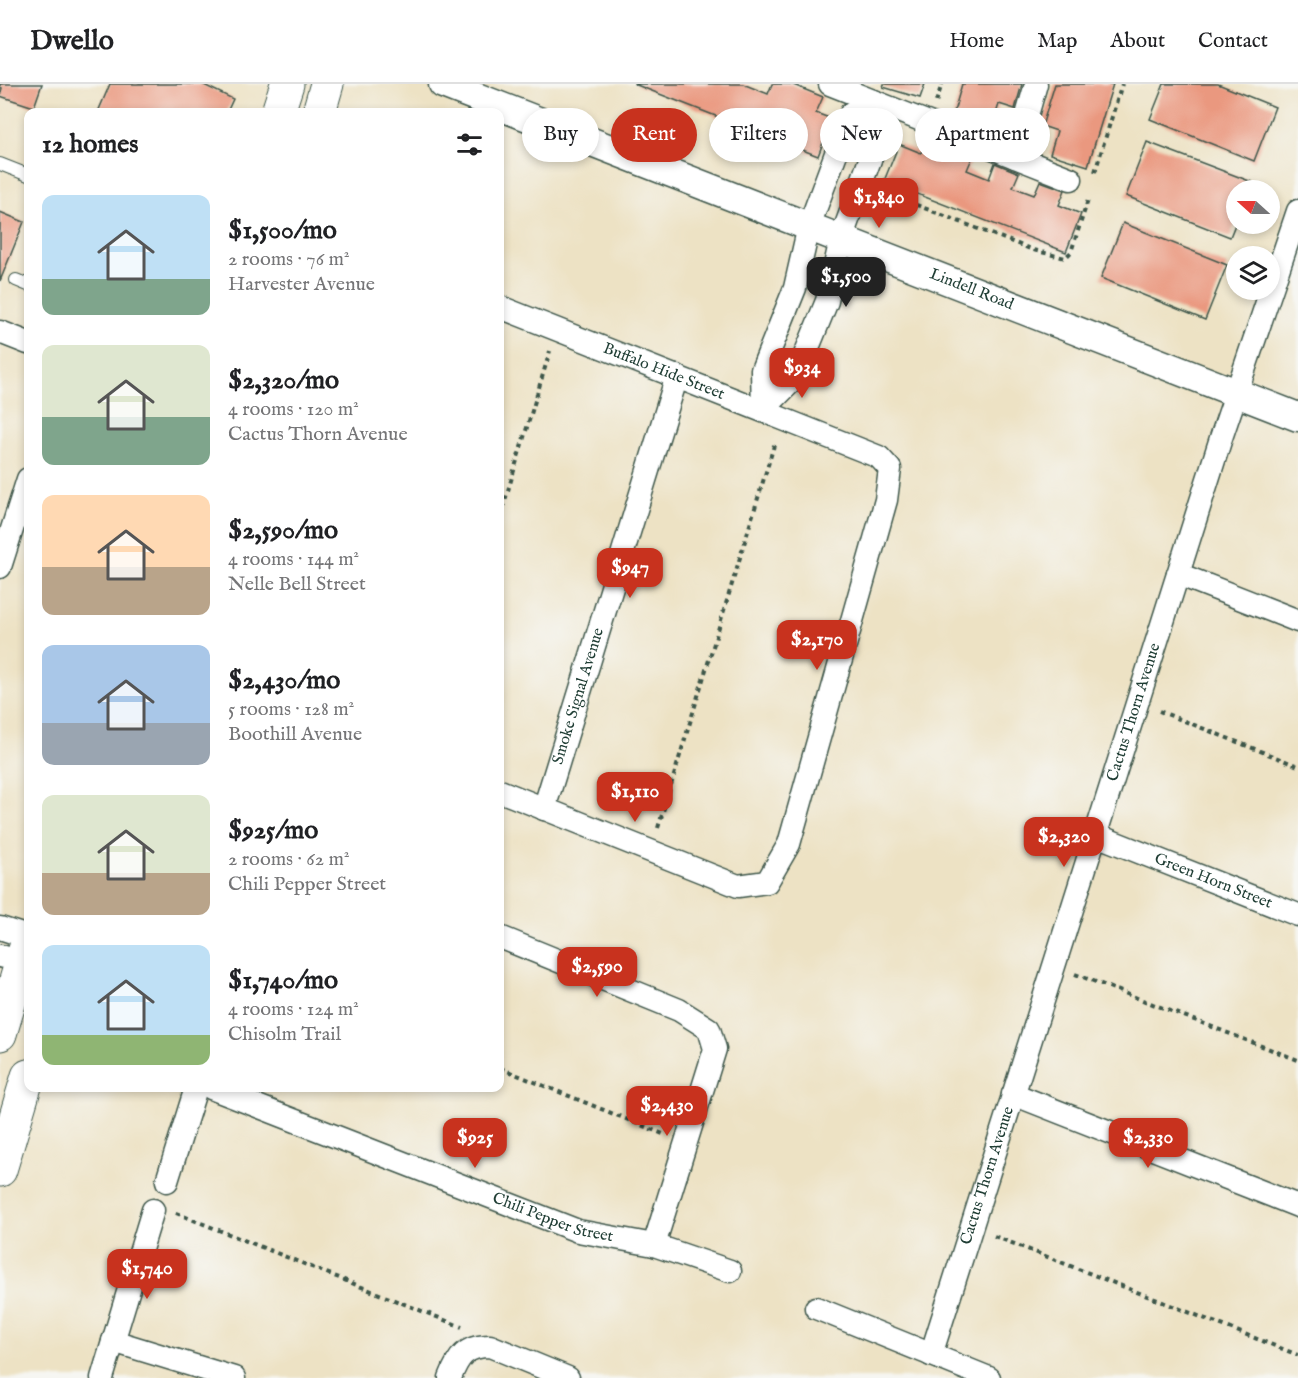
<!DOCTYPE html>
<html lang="en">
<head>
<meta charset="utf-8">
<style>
	:root { --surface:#fff; --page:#f2f2f2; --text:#202124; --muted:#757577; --line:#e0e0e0; --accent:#c8321e }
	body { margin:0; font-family:"IM FELL English",serif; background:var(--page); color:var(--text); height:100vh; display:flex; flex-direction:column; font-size:22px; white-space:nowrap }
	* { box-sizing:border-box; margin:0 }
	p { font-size:20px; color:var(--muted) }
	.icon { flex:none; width:33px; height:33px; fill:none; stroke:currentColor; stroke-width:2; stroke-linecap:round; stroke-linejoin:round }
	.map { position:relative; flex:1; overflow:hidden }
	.panel { position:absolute; left:24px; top:24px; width:480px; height:984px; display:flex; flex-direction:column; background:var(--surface); border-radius:12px; box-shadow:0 3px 9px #0003 }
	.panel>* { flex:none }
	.banner { position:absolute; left:522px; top:24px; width:570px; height:54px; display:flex; gap:12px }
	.needle { width:39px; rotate:291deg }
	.controls { position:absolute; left:1226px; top:96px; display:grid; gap:12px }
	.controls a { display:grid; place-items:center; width:54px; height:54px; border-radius:50%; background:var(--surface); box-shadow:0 3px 9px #0003; font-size:30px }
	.price { position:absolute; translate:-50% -51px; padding:0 14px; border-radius:12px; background:var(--accent); color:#fff; font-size:20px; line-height:39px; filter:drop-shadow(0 2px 3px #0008) }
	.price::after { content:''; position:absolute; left:50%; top:36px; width:18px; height:14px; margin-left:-9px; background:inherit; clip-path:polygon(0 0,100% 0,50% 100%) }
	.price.selected { background:#222; color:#fff }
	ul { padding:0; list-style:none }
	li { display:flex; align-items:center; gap:18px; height:150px; padding:0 18px }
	li span { display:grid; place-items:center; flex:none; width:168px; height:120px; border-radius:12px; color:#555 }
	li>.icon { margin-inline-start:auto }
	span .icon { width:72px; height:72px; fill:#fffc; stroke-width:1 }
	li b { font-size:26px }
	h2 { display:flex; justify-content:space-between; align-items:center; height:72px; padding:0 18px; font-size:26px }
	.chip { padding:0 21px; border-radius:27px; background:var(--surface); box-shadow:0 3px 9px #0003; font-size:21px; line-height:54px }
	.chip.selected { background:var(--accent); color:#fff }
	header { display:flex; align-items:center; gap:36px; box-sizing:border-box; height:84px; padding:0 30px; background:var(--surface); border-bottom:2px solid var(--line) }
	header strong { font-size:28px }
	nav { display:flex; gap:33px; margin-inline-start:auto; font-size:21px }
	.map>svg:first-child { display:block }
</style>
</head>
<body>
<header>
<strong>Dwello</strong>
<nav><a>Home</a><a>Map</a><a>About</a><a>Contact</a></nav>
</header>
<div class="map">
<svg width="1298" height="1294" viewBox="0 0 1298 1294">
	<rect width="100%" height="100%" fill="#f6f6f2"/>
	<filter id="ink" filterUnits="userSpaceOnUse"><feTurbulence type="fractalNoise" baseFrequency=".0167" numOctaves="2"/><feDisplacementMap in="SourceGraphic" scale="12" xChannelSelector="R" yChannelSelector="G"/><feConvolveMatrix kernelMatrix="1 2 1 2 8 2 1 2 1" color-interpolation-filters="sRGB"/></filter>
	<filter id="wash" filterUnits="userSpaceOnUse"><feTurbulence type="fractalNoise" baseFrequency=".008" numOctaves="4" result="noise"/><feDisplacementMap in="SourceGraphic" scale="24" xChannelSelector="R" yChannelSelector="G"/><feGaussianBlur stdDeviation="1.35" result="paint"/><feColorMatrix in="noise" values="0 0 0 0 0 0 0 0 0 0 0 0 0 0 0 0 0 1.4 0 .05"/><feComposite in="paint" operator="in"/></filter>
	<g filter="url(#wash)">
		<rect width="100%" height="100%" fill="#ede2c4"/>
		<g id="blocks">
			<g fill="#ea987f">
				<path d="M0,0H42L34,23L0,12L2,4L0,3Z"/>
				<path d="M110,0H202L233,15L227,28H98Z"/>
				<path d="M634,0H743L768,10L772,0H791L823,13L816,29L832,35L818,72Z"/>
				<path d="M884,0H925L920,14L883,3Z"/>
				<path d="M962,0H1022L1015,25L999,20L992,43L953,31Z"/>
				<path d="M1055,0H1113L1088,82L1050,70L1057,47L1042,42Z"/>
				<path d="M1164,0H1218L1275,23L1254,77L1150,35Z"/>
				<path d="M927,54L973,72L967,86L989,95L995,79L1019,89L1013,103L1034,111L1040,97L1065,106L1059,121L1081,130L1066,168L884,97L899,60L921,69Z"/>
				<path d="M1147,58L1252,98L1248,106H1236V138L1230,153L1126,112Z"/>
				<path d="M0,128L24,138L0,197Z"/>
				<path d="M1123,139L1227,181L1205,236L1101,194Z"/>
			</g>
		</g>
	</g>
	<g filter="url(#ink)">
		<use href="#blocks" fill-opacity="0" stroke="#3e564a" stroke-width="1.5"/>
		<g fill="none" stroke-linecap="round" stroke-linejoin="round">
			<g stroke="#3e564a" stroke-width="14">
				<g id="service">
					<path d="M0,80L28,91"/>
					<path d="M16,196L28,201"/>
				</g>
			</g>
			<g stroke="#3e564a" stroke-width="25">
				<g id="minor">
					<path d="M830,0L1071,95"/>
					<path d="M874,17L883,40L841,155L827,217L796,293L763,326L762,286L795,204L809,142L851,29Z"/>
					<path d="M1015,73L1036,0"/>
					<path id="s1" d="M500,223L879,373L890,385L886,416L789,760L767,798L738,802L500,707"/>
					<path d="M0,248L28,259"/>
					<path d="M0,483L28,395"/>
					<path d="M1178,490L1298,537"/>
					<path id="s2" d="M544,725L677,292"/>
					<path id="s3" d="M1096,751L1298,831"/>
					<path d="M0,844L28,853"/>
					<path d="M500,853L679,926L709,945L715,965L654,1161"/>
					<path d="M0,872L28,879"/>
					<path id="s4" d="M211,1004L578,1147L654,1161L730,1187"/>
					<path d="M1013,1010L1298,1122"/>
					<path d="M167,1097L196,1004"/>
					<path d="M816,1224L989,1294"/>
					<path d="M113,1257L234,1294"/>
					<path id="s5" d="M931,1271L1221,354L1298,127"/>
					<path d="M102,1294L153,1126"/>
					<path d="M450,1294C458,1273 465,1262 490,1262L568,1294"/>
				</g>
			</g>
			<g stroke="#3e564a" stroke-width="31">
				<g id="tertiary">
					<path id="s6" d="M443,0L1298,333"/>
				</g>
			</g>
			<g stroke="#3e564a" stroke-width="35">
				<g id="secondary">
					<path d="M278,28L287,0"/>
					<path d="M319,28L327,0"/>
					<path d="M0,950L28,856"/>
					<path d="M0,1086L28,992"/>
				</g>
			</g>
			<g stroke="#3e564a" stroke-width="4" stroke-dasharray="4.5 4.5" stroke-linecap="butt">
				<path d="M936,18L942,0"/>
				<path d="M1095,88L1122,0"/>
				<path d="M886,103L893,112L1033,166L1065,174L1071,168L1089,113"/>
				<path d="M500,433L550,267"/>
				<path d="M1159,627L1298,682"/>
				<path d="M658,744L775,358"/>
				<path d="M1075,890L1298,976"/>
				<path d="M500,984L663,1050"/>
				<path d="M176,1129L462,1243"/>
				<path d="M994,1152L1298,1271"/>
			</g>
			<use href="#service" stroke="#fff" stroke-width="12"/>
			<use href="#minor" stroke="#fff" stroke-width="22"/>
			<use href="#tertiary" stroke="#fff" stroke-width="28"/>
			<use href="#secondary" stroke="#fff" stroke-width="33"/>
		</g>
	</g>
	<g text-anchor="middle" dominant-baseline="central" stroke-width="5" stroke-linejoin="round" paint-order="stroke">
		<g font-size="16" fill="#1f3d34" stroke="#f6f6f2">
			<text stroke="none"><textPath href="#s6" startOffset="567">Lindell Road</textPath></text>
			<text stroke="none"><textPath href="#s1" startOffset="176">Buffalo Hide Street</textPath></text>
			<text stroke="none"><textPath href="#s2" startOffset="118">Smoke Signal Avenue</textPath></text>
			<text stroke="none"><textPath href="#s5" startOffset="674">Cactus Thorn Avenue</textPath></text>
			<text stroke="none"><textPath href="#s3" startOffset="126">Green Horn Street</textPath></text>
			<text stroke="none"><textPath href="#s5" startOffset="188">Cactus Thorn Avenue</textPath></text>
			<text stroke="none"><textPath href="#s4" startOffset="366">Chili Pepper Street</textPath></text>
		</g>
	</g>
</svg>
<div class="controls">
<a><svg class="needle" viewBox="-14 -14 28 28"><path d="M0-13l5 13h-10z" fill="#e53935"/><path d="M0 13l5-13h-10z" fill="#757577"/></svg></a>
<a><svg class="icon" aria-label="layers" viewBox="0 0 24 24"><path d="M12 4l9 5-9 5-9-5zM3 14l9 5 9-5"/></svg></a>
</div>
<b class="price" style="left:879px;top:145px">$1,840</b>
<b class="price selected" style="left:846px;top:224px">$1,500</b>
<b class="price" style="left:802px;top:315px">$934</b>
<b class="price" style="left:630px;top:515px">$947</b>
<b class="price" style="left:817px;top:587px">$2,170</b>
<b class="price" style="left:635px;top:739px">$1,110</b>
<b class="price" style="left:1064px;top:784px">$2,320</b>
<b class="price" style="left:597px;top:914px">$2,590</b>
<b class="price" style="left:667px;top:1053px">$2,430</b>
<b class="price" style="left:475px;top:1085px">$925</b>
<b class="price" style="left:1148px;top:1085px">$2,330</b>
<b class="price" style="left:147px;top:1216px">$1,740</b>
<div class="banner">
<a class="chip">Buy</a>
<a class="chip selected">Rent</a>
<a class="chip">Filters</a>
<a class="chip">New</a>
<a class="chip">Apartment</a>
</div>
<section class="panel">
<h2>12 homes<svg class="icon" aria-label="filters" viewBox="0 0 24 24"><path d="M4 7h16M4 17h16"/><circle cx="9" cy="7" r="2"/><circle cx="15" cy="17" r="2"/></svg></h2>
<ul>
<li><span style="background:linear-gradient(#bfe0f5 70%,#7fa58c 0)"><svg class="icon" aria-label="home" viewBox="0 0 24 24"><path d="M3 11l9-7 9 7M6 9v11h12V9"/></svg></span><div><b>$1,500/mo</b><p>2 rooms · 76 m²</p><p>Harvester Avenue</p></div></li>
<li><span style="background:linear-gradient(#dfe7d0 60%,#7fa58c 0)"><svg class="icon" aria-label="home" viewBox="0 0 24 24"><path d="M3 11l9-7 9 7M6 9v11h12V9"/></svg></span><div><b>$2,320/mo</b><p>4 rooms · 120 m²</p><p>Cactus Thorn Avenue</p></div></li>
<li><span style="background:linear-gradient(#ffd9b3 60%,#b9a48a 0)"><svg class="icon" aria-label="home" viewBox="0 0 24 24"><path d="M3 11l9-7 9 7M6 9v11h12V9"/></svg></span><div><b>$2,590/mo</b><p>4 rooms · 144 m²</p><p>Nelle Bell Street</p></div></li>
<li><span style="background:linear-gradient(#a9c7e8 65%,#9aa5b1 0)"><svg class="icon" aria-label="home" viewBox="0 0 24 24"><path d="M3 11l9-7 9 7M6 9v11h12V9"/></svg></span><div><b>$2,430/mo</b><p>5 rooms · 128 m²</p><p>Boothill Avenue</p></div></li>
<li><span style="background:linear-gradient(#dfe7d0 65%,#b9a48a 0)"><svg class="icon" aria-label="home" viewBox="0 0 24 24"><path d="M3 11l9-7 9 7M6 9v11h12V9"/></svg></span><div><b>$925/mo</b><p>2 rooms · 62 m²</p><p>Chili Pepper Street</p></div></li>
<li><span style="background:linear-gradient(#bfe0f5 75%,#8fb573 0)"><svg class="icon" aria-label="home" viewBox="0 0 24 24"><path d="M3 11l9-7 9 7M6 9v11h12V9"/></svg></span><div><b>$1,740/mo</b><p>4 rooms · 124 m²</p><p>Chisolm Trail</p></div></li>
</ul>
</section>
</div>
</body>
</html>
